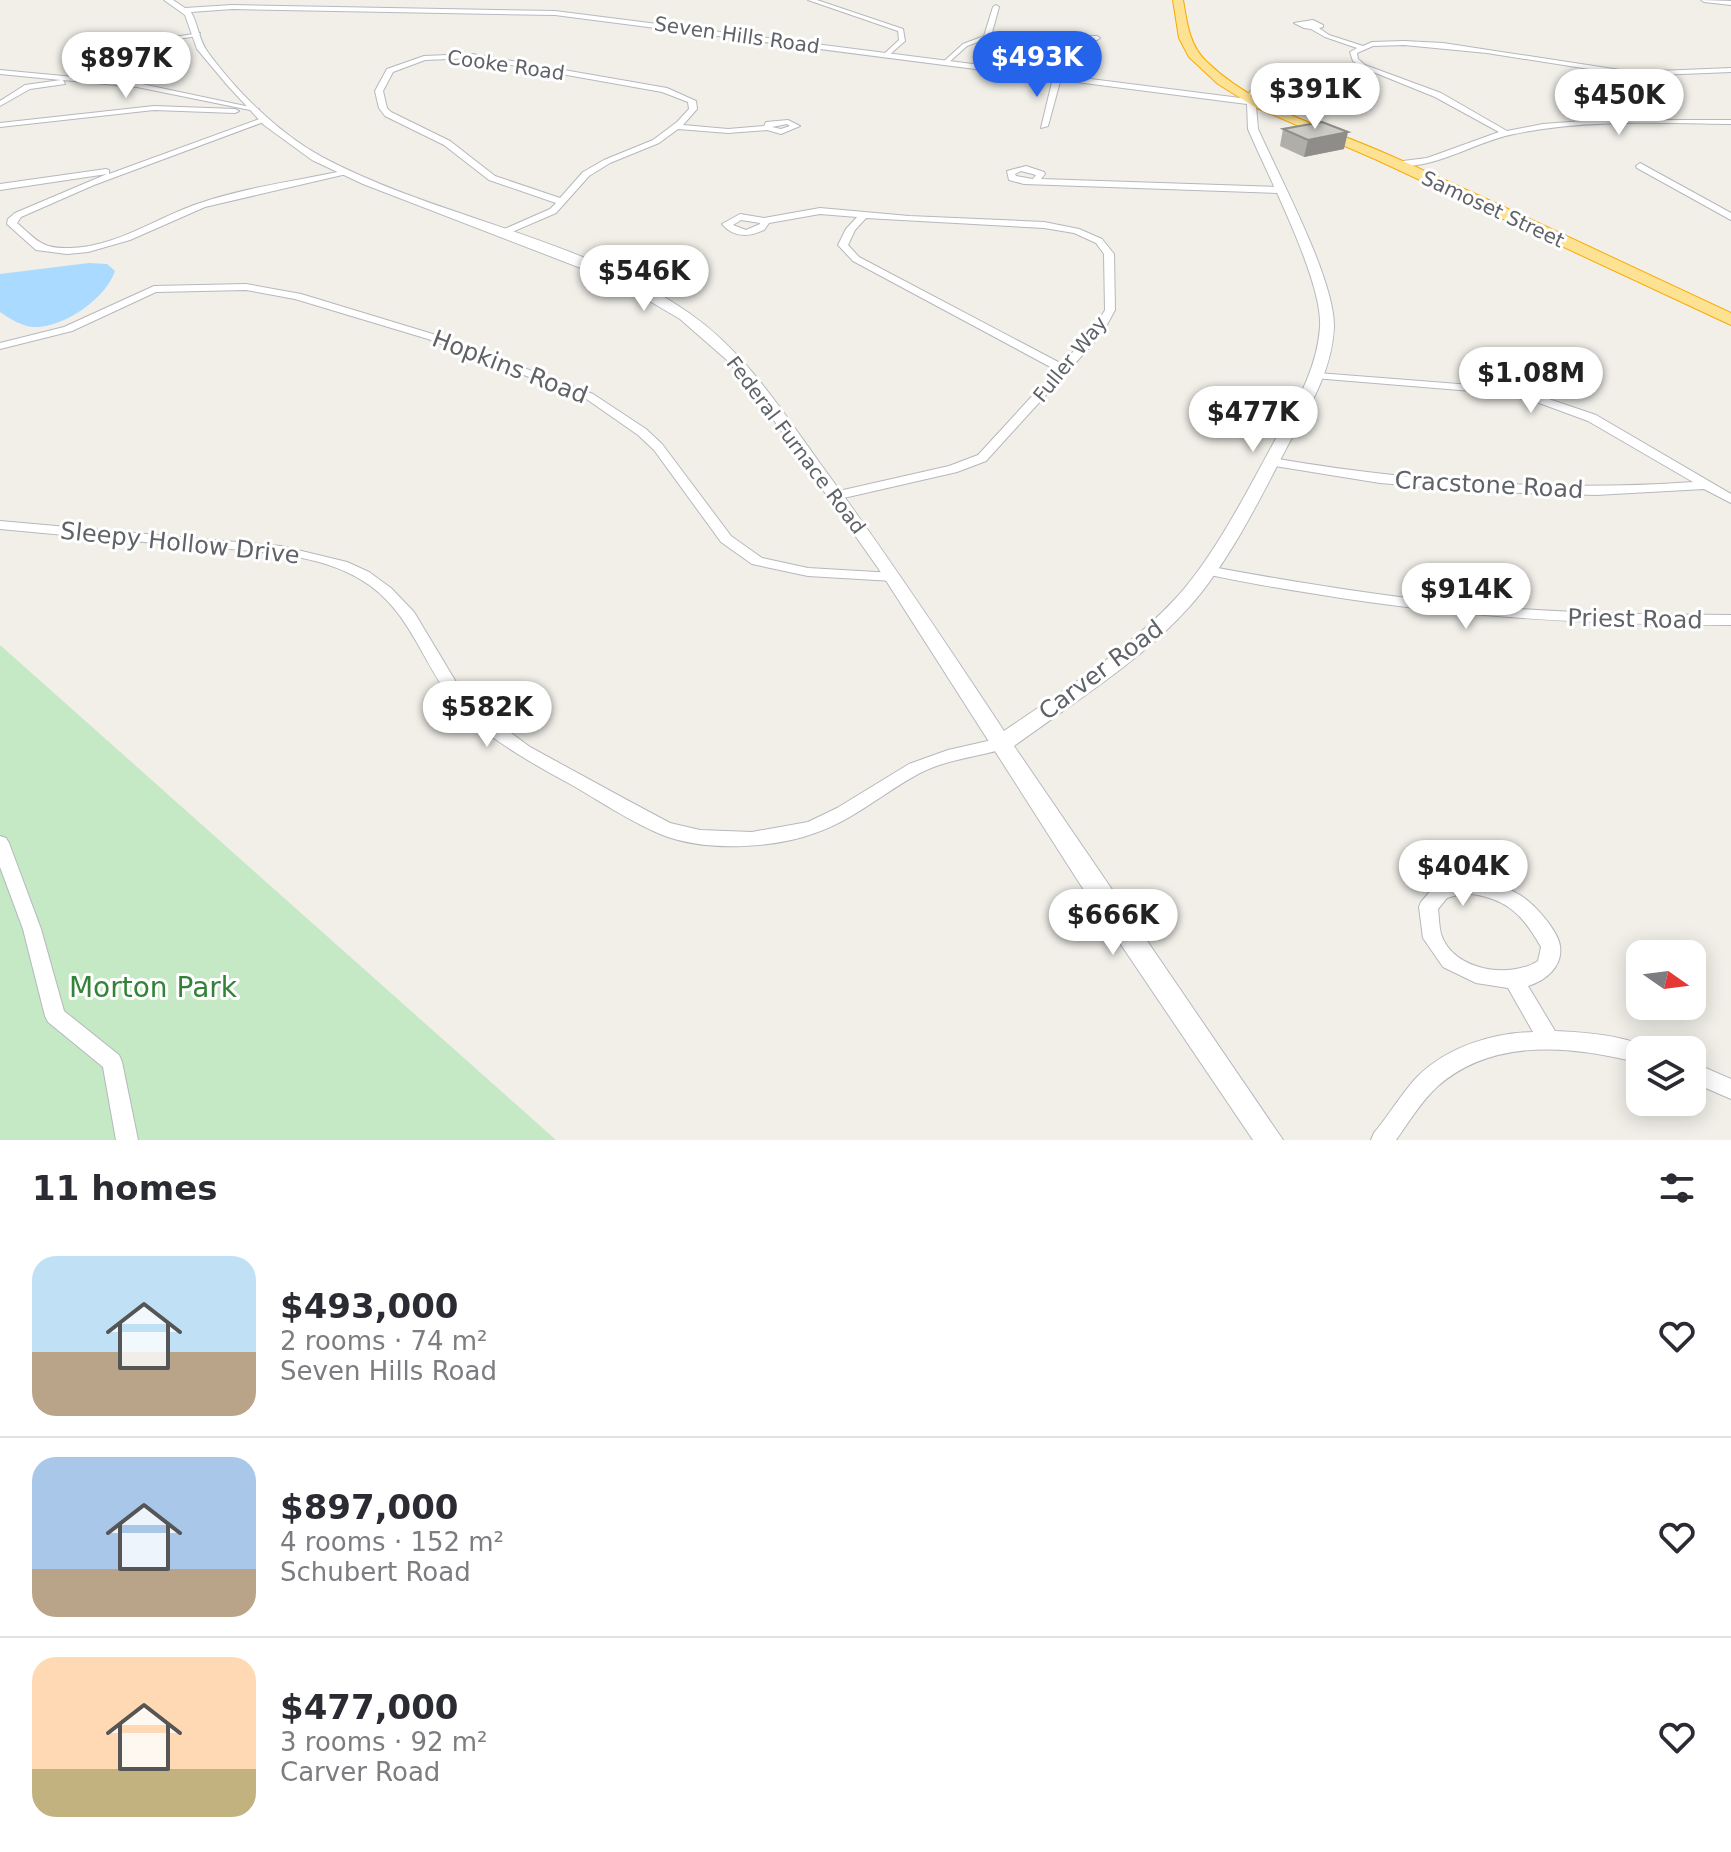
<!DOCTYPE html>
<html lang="en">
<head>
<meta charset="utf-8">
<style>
	:root { --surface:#fff; --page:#f2f2f3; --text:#2b2b33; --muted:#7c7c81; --line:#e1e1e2; --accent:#2563eb }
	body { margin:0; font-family:"DejaVu Sans",sans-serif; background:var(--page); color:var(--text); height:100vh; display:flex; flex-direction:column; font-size:30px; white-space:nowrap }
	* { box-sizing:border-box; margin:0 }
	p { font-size:26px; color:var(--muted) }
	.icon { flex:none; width:44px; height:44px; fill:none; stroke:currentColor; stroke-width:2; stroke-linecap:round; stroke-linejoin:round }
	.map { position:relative; height:1140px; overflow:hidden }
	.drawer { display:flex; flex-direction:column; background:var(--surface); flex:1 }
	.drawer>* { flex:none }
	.needle { width:52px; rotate:104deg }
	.controls { position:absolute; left:1626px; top:940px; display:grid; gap:16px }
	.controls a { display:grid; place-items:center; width:80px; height:80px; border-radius:16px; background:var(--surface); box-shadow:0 4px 20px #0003; font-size:40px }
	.price { position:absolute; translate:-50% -68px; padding:0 18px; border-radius:28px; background:#fff; color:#222; font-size:26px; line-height:52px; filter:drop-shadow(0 2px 4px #0008) }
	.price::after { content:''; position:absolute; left:50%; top:48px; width:24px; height:18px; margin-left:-12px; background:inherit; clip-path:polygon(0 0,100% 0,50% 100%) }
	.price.on { background:var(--accent); color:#fff }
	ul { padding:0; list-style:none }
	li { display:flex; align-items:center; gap:24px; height:200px; padding:0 32px }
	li+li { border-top:2px solid var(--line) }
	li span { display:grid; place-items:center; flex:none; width:224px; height:160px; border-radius:24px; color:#555 }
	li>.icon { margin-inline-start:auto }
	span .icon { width:96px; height:96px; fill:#fffc; stroke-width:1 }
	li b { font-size:34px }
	h2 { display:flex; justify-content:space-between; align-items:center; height:96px; padding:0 32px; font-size:34px }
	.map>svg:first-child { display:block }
</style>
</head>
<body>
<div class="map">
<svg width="1731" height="1140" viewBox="0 0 1731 1140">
	<rect width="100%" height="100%" fill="#f1efe8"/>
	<path fill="#c5e8c5" d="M0,645L556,1140H0Z"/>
	<path fill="#aadaff" d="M89,263L107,264L115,271C106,298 65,327 35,327C23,327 10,319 0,312V274Z"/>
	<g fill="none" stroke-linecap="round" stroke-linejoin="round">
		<g stroke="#b5b8bc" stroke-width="2">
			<g id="street">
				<path d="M808,0H817L903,29L905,41L888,56H884V54L899,40L898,31Z"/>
				<path d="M1701,0L1731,1V5L1704,2Z"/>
				<path d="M996,5L999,7L991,36H1097L1100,38L1097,40H983L967,46L947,64H943V62L963,44L984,36L993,7Z"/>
				<path d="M1313,20L1323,25V27L1319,28L1329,35L1363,46L1372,42L1404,41L1443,43L1633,72L1731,68V72L1633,76L1487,53L1404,45L1373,46L1357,53L1358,59L1365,65L1441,93L1507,131L1543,124L1596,120H1731V124C1659,123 1585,119 1514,134C1474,142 1437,169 1395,166V162L1427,158L1499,132L1435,97L1361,67L1353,61L1350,52L1357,48L1325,37L1311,29L1304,28L1294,23Z"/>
				<path d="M200,33L198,36L164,41L161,39Z"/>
				<path d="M472,54L667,88L696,101L697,109L683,125L728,129L764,126L766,122L788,120L800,126L781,134L767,130L728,133L678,129L659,143L610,163L589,176L556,213L505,235L502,234V230L550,209L556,203L489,180L444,145L385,116L379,108L375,91L387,69L424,56ZM472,58L662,92L688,102L689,109L677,122L653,140L604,160L583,172L560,198L495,176L450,141L391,112L387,108L383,91L393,72L425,60ZM787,124L790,126L781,129L772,127Z"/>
				<path d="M0,70L137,83L259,109L255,111L137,87L63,80L65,84L30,89L0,106V101L25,85L61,80L0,74Z"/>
				<path d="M1057,76L1061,78L1048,126L1041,128L1053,78Z"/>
				<path d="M154,106L235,109L239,111L235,113L154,110L0,127V123Z"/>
				<path d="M262,118L269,120L94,185L21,217L17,223C37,240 41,249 70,248C116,247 154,219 197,204C245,187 297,181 347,170L351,173L205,207L130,240L88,252L67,254L36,250L7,224L8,219L15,213L107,174L0,190V184L106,169L109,170V174Z"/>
				<path d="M1640,163L1731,213V220L1637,168L1636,166Z"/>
				<path d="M1026,166L1044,172L1045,174L1041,179L1279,187L1283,190L1279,193L1024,184L1009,180L1007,171ZM1021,171L1036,175L1033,179L1016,176L1015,174Z"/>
				<path d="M820,208L909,216L1044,222L1079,229L1102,239L1114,254L1115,310L1103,332L1070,369L1069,372L1066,373L986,461L957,472L835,500L830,499L829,496L830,493L949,466L978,455L1056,370L853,261L838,245L846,229L857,217L820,214L769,223L764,230C749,237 734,238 722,224L740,214L764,218ZM866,218L1044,228L1074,233L1096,243L1104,254L1105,310L1094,329L1062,364L859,257L848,245L855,230ZM741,220L760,223V224L746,230L733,225Z"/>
				<path d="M246,284L301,294L436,335L593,394L646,429L662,444L731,536L762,558L808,568L893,573L900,577L893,581L808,576L752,564L721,542L654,450L638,435L585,398L428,339L295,299L246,290L156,292L72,331L0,349V343L64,327L154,286Z"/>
				<path d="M1318,373L1484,386L1537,395L1596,415L1731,494V503L1704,489L1596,495L1488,492L1380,483L1268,465L1266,462L1268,459L1272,458C1412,482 1551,492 1693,482L1588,421L1531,400L1484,392L1314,378V374Z"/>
				<path d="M0,521L281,546L347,562L369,572L391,588L414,612L459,687L480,710L530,747L627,800L670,823L700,830L752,832L808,822L837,808L909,764L948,750L1001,738L1007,740L1009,744L1007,748C978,757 947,759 920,773C884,792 854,820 815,833C772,849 703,852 660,834C629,821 600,801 570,784C535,765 499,745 469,718C423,677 417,611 358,578C311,551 245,551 193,546C129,541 64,535 0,529Z"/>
				<path d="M1207,566C1293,582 1380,596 1468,605C1555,613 1643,615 1731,615V625C1592,625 1454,617 1316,594C1278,588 1240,582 1202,573L1200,570Z"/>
				<path d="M0,836L6,838L9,843L41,929L64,1011L119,1055L122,1062L138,1140H116L103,1067L48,1022L45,1016L23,929L0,867Z"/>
				<path d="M1464,879C1483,880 1501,884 1518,894C1532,901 1558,930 1560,946C1563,967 1545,981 1528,986L1555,1031C1579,1032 1631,1035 1649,1050H1640V1063C1573,1046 1494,1037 1438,1086C1421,1101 1409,1122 1396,1140H1371L1374,1133C1389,1115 1401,1094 1417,1077C1447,1047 1492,1033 1533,1032L1508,988L1476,983L1443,967L1423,938L1419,907L1421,902L1434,887ZM1464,893C1505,897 1522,913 1541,947L1538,961C1510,979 1453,971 1441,934C1439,926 1439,917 1438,909L1447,898Z"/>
				<path d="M1692,1062L1731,1079V1099L1692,1082Z"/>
			</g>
		</g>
		<g stroke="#b6babf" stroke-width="2">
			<path id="secondary" d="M164,0H173L185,8L232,5L555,11L1248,99L1250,91L1255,88L1260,91L1258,100L1285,104L1287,106L1282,109L1256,106L1258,129C1279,176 1335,280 1334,327C1332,371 1309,408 1288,445C1261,497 1229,562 1190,606C1140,662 1074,702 1014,746L1283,1140H1253L1080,884L878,568L756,395L728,361L680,319L617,282L363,184L312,160L264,125L228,86L197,49L185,15ZM232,9L555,15L1247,104L1248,129C1268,176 1323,281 1320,327C1317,371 1294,407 1273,444C1247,492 1213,558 1176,598C1127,651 1064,690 1004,731C944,640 884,550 819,462C781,409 744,351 689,313C578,236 439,219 322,157C278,133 236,91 207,51C199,40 198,24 191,12Z"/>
		</g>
		<g stroke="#f9ab00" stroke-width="2">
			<path id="highway" d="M1173,0H1183C1187,22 1189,45 1206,61C1256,110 1327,127 1389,155C1504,206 1617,260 1731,313V325L1377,160L1255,107L1218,84L1189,57L1179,38Z"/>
		</g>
		<use href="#street" fill="#fff" fill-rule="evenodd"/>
		<use href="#secondary" fill="#fff" fill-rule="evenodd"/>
		<use href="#highway" fill="#fde293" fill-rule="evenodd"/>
	</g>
	<path fill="#afaea9" d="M1283,129L1344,149L1304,157L1280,146Z"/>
	<path fill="#8f8d8a" d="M1348,132L1344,149L1304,157L1308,140Z"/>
	<path fill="#cccac5" stroke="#8f8d8a" stroke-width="2" d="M1322,122L1348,132L1308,140L1283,129Z"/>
	<g text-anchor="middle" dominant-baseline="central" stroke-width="6" stroke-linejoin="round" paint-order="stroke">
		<g font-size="20" fill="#5f6368" stroke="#fff">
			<text transform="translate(737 35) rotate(8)">Seven Hills Road</text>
			<text transform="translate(506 65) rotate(8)">Cooke Road</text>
			<text transform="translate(1493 209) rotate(25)">Samoset Street</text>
			<text transform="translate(1070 359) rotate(-51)">Fuller Way</text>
			<text transform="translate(796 445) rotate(53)">Federal Furnace Road</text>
		</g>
		<g font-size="24" fill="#5f6368" stroke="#fff">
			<text transform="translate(510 367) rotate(21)">Hopkins Road</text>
			<text transform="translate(1489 485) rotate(3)">Cracstone Road</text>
			<text transform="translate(180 543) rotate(6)">Sleepy Hollow Drive</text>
			<text transform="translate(1635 619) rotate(1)">Priest Road</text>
			<text transform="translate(1101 670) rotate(-37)">Carver Road</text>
		</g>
		<g font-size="28" fill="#348238" stroke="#fff">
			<text x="153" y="987">Morton Park</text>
		</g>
	</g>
</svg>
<div class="controls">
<a><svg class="needle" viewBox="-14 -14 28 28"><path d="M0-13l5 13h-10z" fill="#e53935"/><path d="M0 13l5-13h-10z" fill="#7c7c81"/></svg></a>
<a><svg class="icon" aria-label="layers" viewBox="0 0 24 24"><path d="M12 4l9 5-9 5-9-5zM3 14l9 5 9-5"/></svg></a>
</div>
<b class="price on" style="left:1037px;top:99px">$493K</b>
<b class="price" style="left:126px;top:100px">$897K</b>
<b class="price" style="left:1315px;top:131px">$391K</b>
<b class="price" style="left:1619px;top:137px">$450K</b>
<b class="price" style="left:644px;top:313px">$546K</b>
<b class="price" style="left:1531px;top:415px">$1.08M</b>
<b class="price" style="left:1253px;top:454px">$477K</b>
<b class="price" style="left:1466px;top:631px">$914K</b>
<b class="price" style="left:487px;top:749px">$582K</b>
<b class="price" style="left:1463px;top:908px">$404K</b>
<b class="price" style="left:1113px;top:957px">$666K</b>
</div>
<section class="drawer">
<h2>11 homes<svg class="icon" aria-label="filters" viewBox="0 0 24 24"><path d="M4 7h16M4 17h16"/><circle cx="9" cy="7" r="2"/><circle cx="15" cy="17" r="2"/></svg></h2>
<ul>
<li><span style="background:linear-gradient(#bfe0f5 60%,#b9a48a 0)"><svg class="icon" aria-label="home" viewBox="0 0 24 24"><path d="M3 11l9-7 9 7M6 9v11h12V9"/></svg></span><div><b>$493,000</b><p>2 rooms · 74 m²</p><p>Seven Hills Road</p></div><svg class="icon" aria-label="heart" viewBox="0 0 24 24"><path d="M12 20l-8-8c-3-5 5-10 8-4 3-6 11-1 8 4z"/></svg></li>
<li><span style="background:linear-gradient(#a9c7e8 70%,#b9a48a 0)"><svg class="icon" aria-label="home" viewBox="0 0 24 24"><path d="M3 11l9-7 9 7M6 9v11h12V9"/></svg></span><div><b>$897,000</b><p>4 rooms · 152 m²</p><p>Schubert Road</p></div><svg class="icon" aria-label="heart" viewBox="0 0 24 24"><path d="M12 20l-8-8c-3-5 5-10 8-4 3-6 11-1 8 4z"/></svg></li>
<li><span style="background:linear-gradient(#ffd9b3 70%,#c2b280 0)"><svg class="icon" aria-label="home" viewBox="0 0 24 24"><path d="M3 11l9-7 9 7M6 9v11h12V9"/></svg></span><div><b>$477,000</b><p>3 rooms · 92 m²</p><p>Carver Road</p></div><svg class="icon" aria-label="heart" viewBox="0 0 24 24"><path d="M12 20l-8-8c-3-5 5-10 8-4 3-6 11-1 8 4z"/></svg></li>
</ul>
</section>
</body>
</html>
